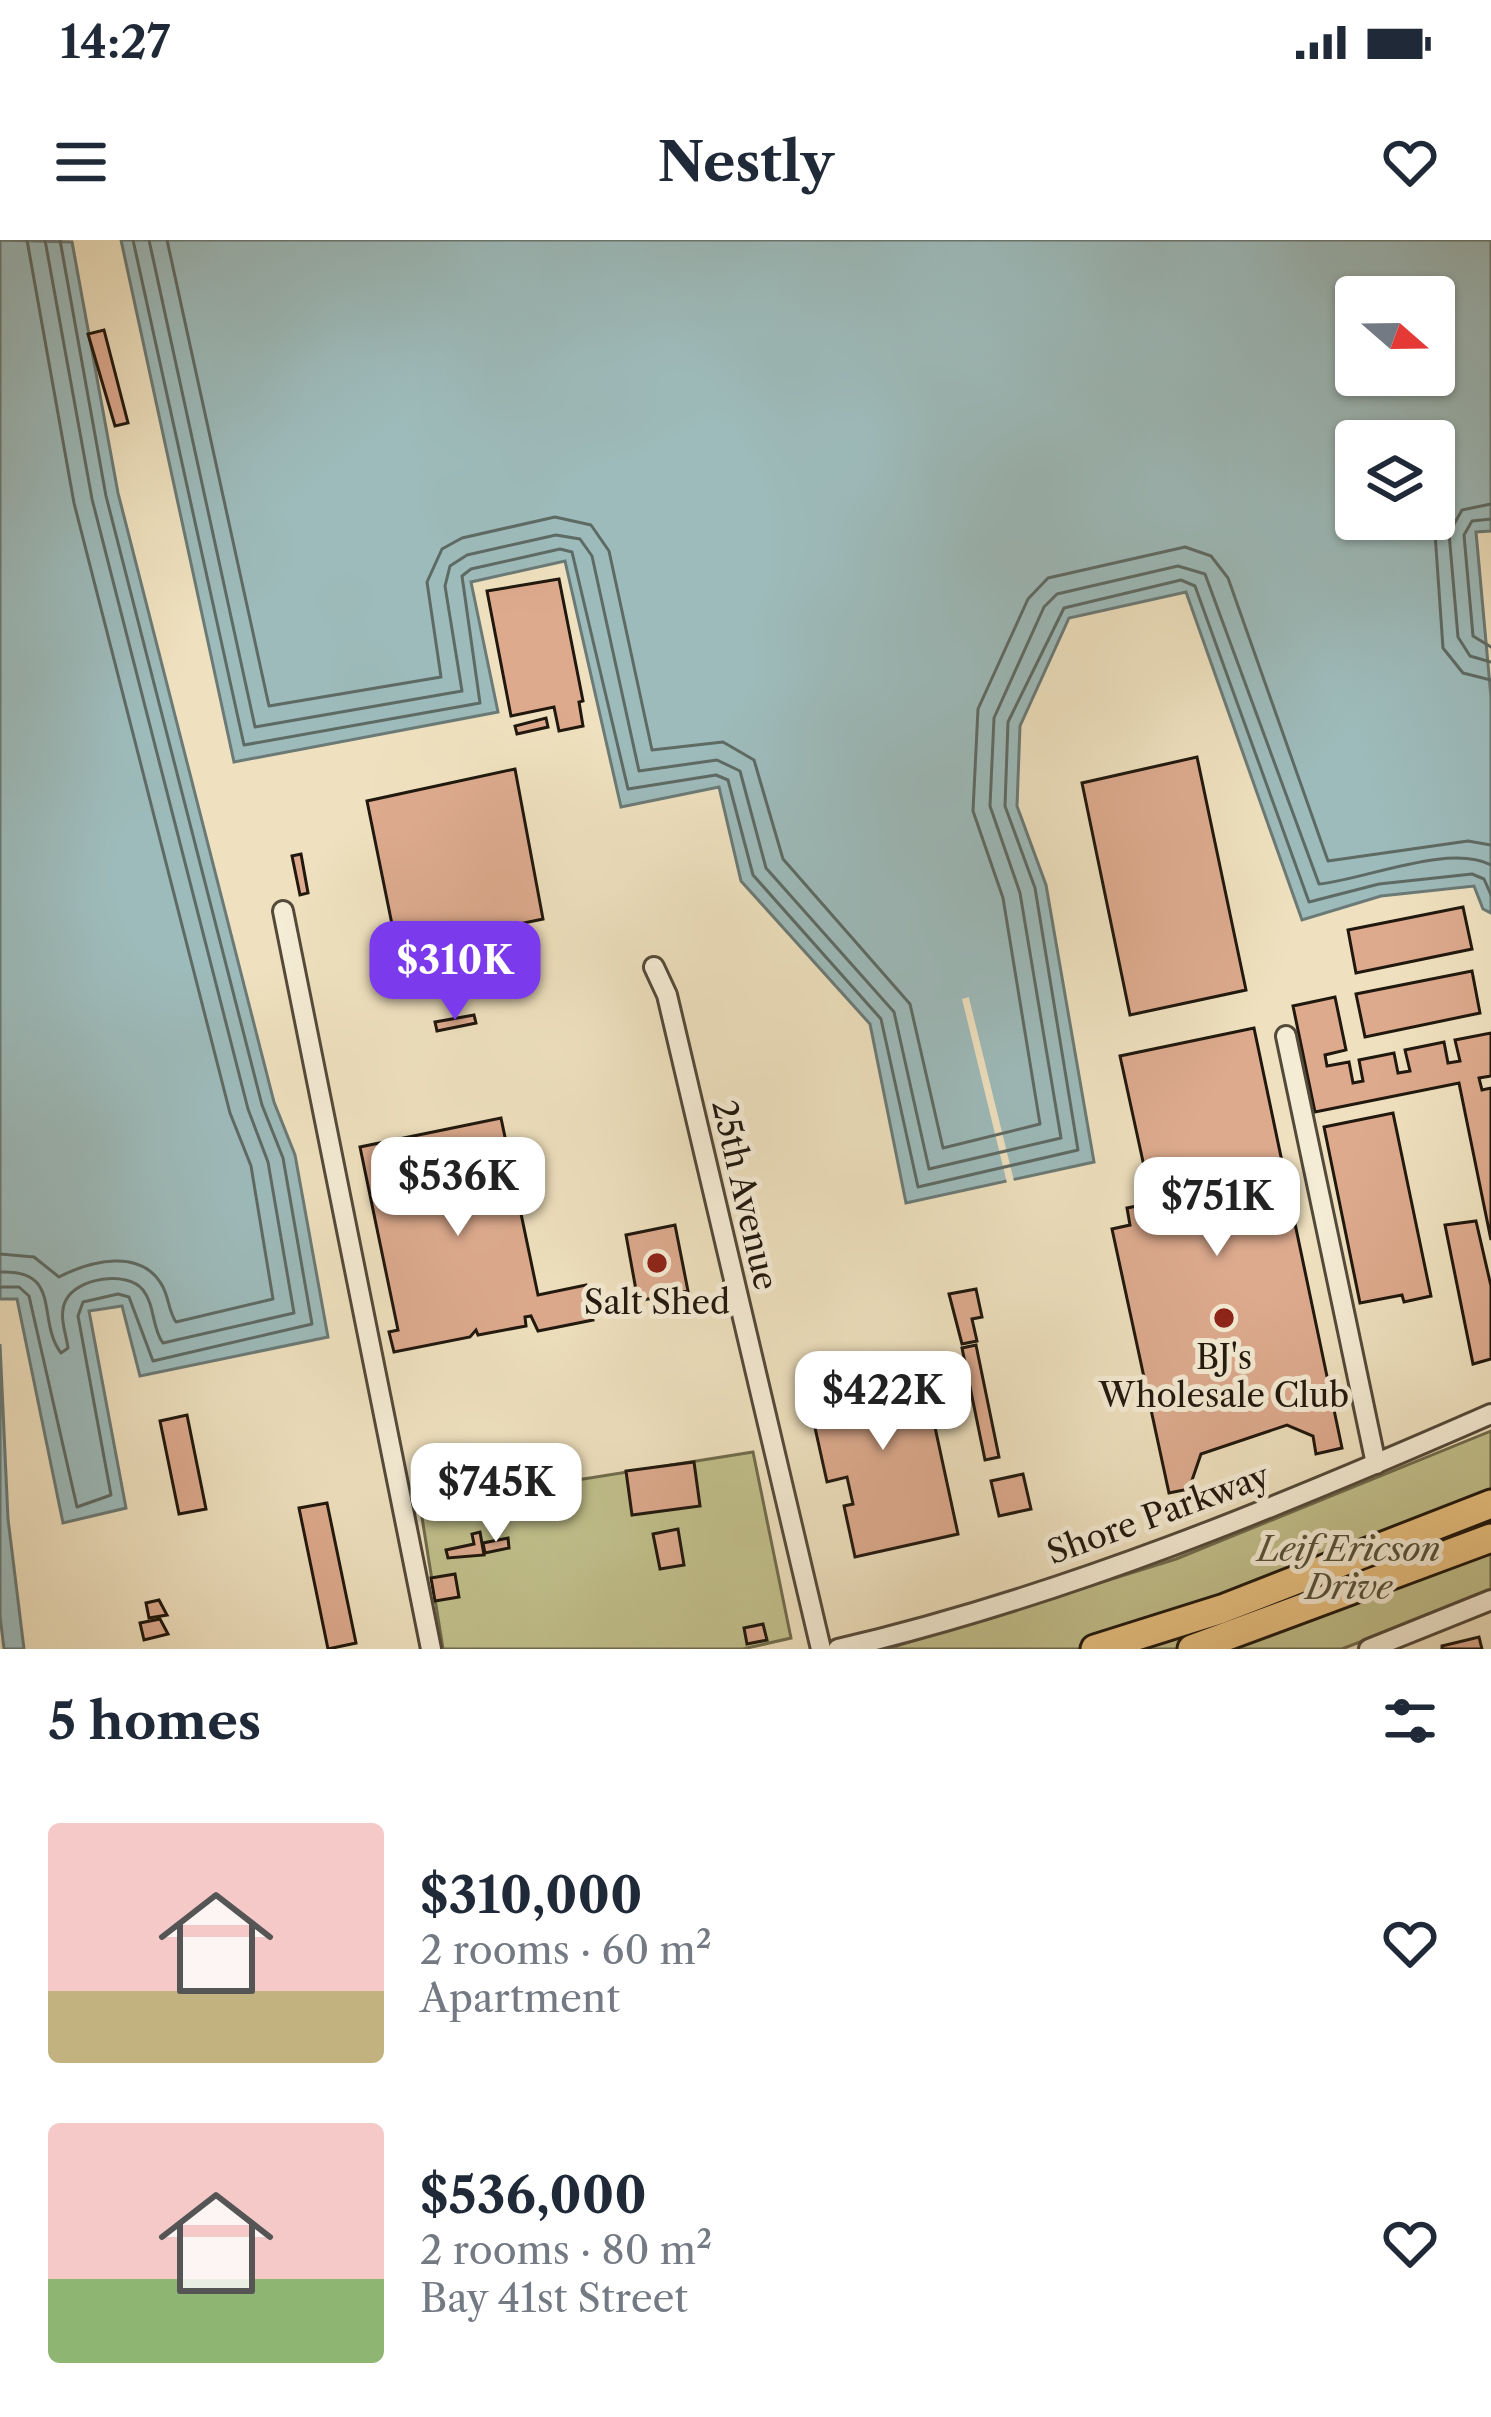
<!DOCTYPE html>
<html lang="en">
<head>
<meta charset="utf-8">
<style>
	:root { --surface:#fff; --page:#f2f2f3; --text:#1f2937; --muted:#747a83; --accent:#7c3aed }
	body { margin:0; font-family:"Libre Caslon Text",serif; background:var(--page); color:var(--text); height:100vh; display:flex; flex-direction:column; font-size:45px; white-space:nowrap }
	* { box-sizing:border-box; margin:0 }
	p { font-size:39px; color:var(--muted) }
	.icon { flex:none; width:66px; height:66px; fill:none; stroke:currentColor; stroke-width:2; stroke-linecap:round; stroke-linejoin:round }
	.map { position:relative; height:1409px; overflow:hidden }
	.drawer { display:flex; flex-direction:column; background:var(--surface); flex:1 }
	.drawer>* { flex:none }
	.needle { width:78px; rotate:110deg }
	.buttons { position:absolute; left:1335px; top:36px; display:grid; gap:24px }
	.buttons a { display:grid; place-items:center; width:120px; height:120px; border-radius:12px; background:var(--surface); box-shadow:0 3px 9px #0004; font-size:60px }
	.price { position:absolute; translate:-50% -102px; padding:0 27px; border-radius:24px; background:#fff; color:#222; font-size:39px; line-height:78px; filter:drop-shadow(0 3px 6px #0008) }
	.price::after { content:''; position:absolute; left:50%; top:72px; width:36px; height:27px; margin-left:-18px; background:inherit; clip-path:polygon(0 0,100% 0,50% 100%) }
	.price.current { background:var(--accent); color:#fff }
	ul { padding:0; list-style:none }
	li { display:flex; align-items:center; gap:36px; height:300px; padding:0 48px }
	li span { display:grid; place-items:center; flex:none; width:336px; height:240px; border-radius:12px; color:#555 }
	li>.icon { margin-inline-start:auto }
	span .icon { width:144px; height:144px; fill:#fffc; stroke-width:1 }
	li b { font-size:51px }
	h2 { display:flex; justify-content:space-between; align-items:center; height:144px; padding:0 48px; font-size:51px }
	.status { display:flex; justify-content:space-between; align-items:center; height:84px; padding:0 60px; background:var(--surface); direction:ltr }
	.status svg { height:33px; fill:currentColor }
	header { display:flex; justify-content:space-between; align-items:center; height:156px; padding:0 48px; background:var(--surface); font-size:54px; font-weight:700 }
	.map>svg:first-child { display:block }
</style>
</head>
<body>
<div class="status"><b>14:27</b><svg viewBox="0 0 49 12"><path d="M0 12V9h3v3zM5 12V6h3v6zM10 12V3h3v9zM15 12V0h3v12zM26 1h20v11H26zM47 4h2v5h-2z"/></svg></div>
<header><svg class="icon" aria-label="menu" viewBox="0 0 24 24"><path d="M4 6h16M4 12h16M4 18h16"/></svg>Nestly<svg class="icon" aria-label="heart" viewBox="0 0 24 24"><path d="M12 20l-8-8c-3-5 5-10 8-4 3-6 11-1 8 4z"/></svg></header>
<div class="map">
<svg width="1491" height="1409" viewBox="0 0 1491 1409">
	<rect width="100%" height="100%" fill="#efe1bf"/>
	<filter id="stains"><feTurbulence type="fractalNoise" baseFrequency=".00167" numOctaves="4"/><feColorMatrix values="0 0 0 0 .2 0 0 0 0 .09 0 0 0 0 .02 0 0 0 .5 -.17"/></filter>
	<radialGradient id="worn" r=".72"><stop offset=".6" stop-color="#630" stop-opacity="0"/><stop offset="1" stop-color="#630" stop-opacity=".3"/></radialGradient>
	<g fill="#c1c08c" stroke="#706c4d" stroke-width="3">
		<path d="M1491,1191V1351L1342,1409H887L1176,1319Z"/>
		<path d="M753,1212L791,1398L743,1409H443L420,1265Z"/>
	</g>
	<g fill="#9dbbbb" stroke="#6b7a76" stroke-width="3" fill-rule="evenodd">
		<path d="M0,0L72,2L118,253L274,862L295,915L328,1097L140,1136L122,1066L89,1071L126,1268L63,1283L17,1059H0Z"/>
		<path d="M121,0H1491V291L1476,292L1491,457V673L1483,669L1474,646L1381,656L1302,680L1186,352L1069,378L1020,486L1017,566L1046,645L1094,922L906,963L870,784L741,641L719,547L621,567L565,321L471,342L498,472L234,522ZM1356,57H1434V135H1356ZM1356,201H1434V279H1356Z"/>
		<path d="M0,1104L8,1279L24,1409H4L0,1376Z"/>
	</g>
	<path fill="#efe1bf" d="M969,757V758L1015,945L1008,947L962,759Z"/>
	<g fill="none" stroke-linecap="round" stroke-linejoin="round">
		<g stroke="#5e6a64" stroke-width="3">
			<path d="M133,0L244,505L480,463L462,336L471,329L560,309L572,312L628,549L716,535L728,540L753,635L881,779L918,947L1078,910L1035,648L1005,566L1008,482L1064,368L1181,340L1195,346L1309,662L1379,644L1472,634L1484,639L1491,655"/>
			<path d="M149,0L255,487L462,451L445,346L450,326L467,315L556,295L580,299L592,316L639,531L717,520L740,531L766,628L894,772L929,929L1061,898L1020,653L990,566L994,478L1044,367L1057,354L1178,326L1205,334L1319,644C1363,640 1449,603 1491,625"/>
			<path d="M167,0L269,466L441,437L427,342L442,309L462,298L555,277L591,285L609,311L652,510L723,502L754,520L783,619L910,764L943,908L1040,884L1003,658L973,571L978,469L1028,359L1048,338L1185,307L1211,316L1228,338L1328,621L1468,601L1491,605"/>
			<path d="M1491,264L1462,270L1449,293L1458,397L1470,416L1491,422"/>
			<path d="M1434,279L1443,408L1463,433L1491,440"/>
			<path d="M1491,279L1472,281L1464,295L1473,396L1491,407"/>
			<path d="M0,1014L34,1017L59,1037C90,1021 142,1007 163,1047C169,1059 169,1072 176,1082L273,1059L251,926L230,873L74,263L27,0"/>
			<path d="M0,1032C63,1029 36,1080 61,1113L68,1108C66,1093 58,1075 66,1060C77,1038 127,1030 143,1050C155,1065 152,1089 163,1103L294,1073L268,922L248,869L92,259L45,0"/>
			<path d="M0,1047H19L29,1056L77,1267L111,1255L78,1076L83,1062L118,1054L129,1057L153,1121L312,1084L283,918L262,865L106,256L60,0"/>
		</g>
	</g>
	<g fill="#ddaa8e" stroke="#20180e" stroke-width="3">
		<path d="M104,90L128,183L115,186L88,94Z"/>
		<path d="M559,339L583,461L579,462L583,486L559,491L554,467L511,476L487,351Z"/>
		<path d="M546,478L548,487L517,494L515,486Z"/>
		<path d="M1197,517L1246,750L1130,775L1082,543Z"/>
		<path d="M515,529L543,679L397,709L367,561Z"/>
		<path d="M301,614L308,653L300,655L292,616Z"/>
		<path d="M1463,667L1472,709L1356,733L1348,690Z"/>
		<path d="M1472,731L1480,773L1365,797L1356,754Z"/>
		<path d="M1335,757L1346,810L1325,815L1327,826L1349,822L1353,843L1363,841L1359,820L1394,813L1398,833L1410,831L1405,810L1444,802L1448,823L1460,821L1455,800L1491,793V836L1479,838L1482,850L1491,848V1000L1459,843L1315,872L1293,766Z"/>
		<path d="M474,775L476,783L437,791L435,782Z"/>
		<path d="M1254,788L1342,1208L1316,1214L1313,1196L1287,1185L1201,1214L1189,1249L1169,1253L1112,989L1130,985L1127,968L1152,963L1120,816Z"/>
		<path d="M1393,873L1431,1056L1404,1062L1402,1055L1360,1063L1324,887Z"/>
		<path d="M501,878L538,1055L586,1045L593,1080L538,1091L531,1076L525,1077L526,1086L478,1095L476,1090L470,1097L394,1112L389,1092L398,1090L360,907Z"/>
		<path d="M1476,981L1491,1046V1119L1473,1124L1445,985Z"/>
		<path d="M675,985L688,1051L638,1061L626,995Z"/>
		<path d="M976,1049L982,1077L972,1079L977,1101L962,1104L949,1054Z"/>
		<path d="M976,1105L999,1217L985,1220L962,1108Z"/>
		<path d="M919,1113L958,1294L855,1317L844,1266L853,1264L847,1237L827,1242L804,1138Z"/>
		<path d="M187,1175L206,1269L179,1274L160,1181Z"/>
		<path d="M694,1222L700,1266L632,1275L626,1231Z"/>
		<path d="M1023,1234L1031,1269L999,1276L991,1241Z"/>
		<path d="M504,1251L507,1268L473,1273L470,1256Z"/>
		<path d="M327,1263L356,1403L328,1409L299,1268Z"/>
		<path d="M678,1289L684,1325L660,1329L653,1294Z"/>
		<path d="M480,1292L484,1315L448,1318L446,1310L474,1304L472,1294Z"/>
		<path d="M508,1298L509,1308L485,1313L483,1303Z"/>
		<path d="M455,1334L459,1357L435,1361L431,1338Z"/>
		<path d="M159,1360L167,1375L149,1378L146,1363Z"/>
		<path d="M160,1379L168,1394L144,1400L140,1383Z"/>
		<path d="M763,1384L767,1400L747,1404L744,1388Z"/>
		<path d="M1479,1397L1482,1409H1442V1406Z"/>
	</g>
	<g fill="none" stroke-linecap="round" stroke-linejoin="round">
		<g stroke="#544a3a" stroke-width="24">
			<g id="minor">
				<path d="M283,671L431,1409"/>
				<path d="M654,727L667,755L821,1409"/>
				<path d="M1286,796L1376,1224"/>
				<path d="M838,1409C1062,1357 1281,1266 1491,1174"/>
				<path d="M1369,1409L1491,1360"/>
			</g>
		</g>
		<g stroke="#20180e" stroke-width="33">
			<g id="highway">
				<path d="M1095,1409L1222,1369L1491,1264"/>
				<path d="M1192,1409L1491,1298"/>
			</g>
		</g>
		<use href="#minor" stroke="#f5ecd5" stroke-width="18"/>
		<use href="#highway" stroke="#e8c080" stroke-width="27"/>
	</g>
	<g fill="#8f2418" stroke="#f5ecd5" stroke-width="4.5">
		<circle cx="657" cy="1023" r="12"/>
		<circle cx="1224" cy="1078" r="12"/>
	</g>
	<g text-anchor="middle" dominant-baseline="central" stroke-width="10" stroke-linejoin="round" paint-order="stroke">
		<g font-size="33" fill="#20180e" stroke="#f5ecd5">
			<text transform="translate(745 955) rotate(77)">25th Avenue</text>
			<text transform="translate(1158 1274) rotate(-20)">Shore Parkway</text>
		</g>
		<g font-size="33" fill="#20180e" stroke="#f5ecd5">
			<text x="657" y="1062">Salt Shed</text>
			<text x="1224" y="1117">BJ's<tspan x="1224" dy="38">Wholesale Club</tspan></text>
		</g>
		<g font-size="33" font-style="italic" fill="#58533a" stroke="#f5ecd5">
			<text x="1349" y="1309">Leif Ericson<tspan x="1349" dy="38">Drive</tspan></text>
		</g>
	</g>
	<rect width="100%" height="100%" filter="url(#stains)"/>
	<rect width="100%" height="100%" fill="url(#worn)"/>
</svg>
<div class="buttons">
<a><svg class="needle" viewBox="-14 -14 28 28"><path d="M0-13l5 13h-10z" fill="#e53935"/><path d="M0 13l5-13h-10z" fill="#747a83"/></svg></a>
<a><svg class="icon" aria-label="layers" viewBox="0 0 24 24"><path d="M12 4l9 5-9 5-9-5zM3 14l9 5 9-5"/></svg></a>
</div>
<b class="price current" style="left:455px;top:783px">$310K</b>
<b class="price" style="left:458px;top:999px">$536K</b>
<b class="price" style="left:1217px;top:1019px">$751K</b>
<b class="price" style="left:883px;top:1213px">$422K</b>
<b class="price" style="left:496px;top:1305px">$745K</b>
</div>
<section class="drawer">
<h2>5 homes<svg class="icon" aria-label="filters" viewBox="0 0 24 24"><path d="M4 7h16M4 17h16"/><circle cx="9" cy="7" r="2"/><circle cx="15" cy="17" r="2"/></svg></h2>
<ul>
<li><span style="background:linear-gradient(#f6c9c9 70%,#c2b280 0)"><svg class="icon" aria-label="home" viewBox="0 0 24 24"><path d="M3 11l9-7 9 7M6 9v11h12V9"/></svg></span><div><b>$310,000</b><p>2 rooms · 60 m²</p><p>Apartment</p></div><svg class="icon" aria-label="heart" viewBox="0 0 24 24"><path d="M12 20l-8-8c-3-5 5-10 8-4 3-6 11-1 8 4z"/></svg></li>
<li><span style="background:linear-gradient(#f6c9c9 65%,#8fb573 0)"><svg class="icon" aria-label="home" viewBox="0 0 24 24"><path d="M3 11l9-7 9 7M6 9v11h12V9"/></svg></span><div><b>$536,000</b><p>2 rooms · 80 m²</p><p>Bay 41st Street</p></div><svg class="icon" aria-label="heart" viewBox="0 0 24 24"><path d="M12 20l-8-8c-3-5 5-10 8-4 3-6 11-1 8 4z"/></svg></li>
</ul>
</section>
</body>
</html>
